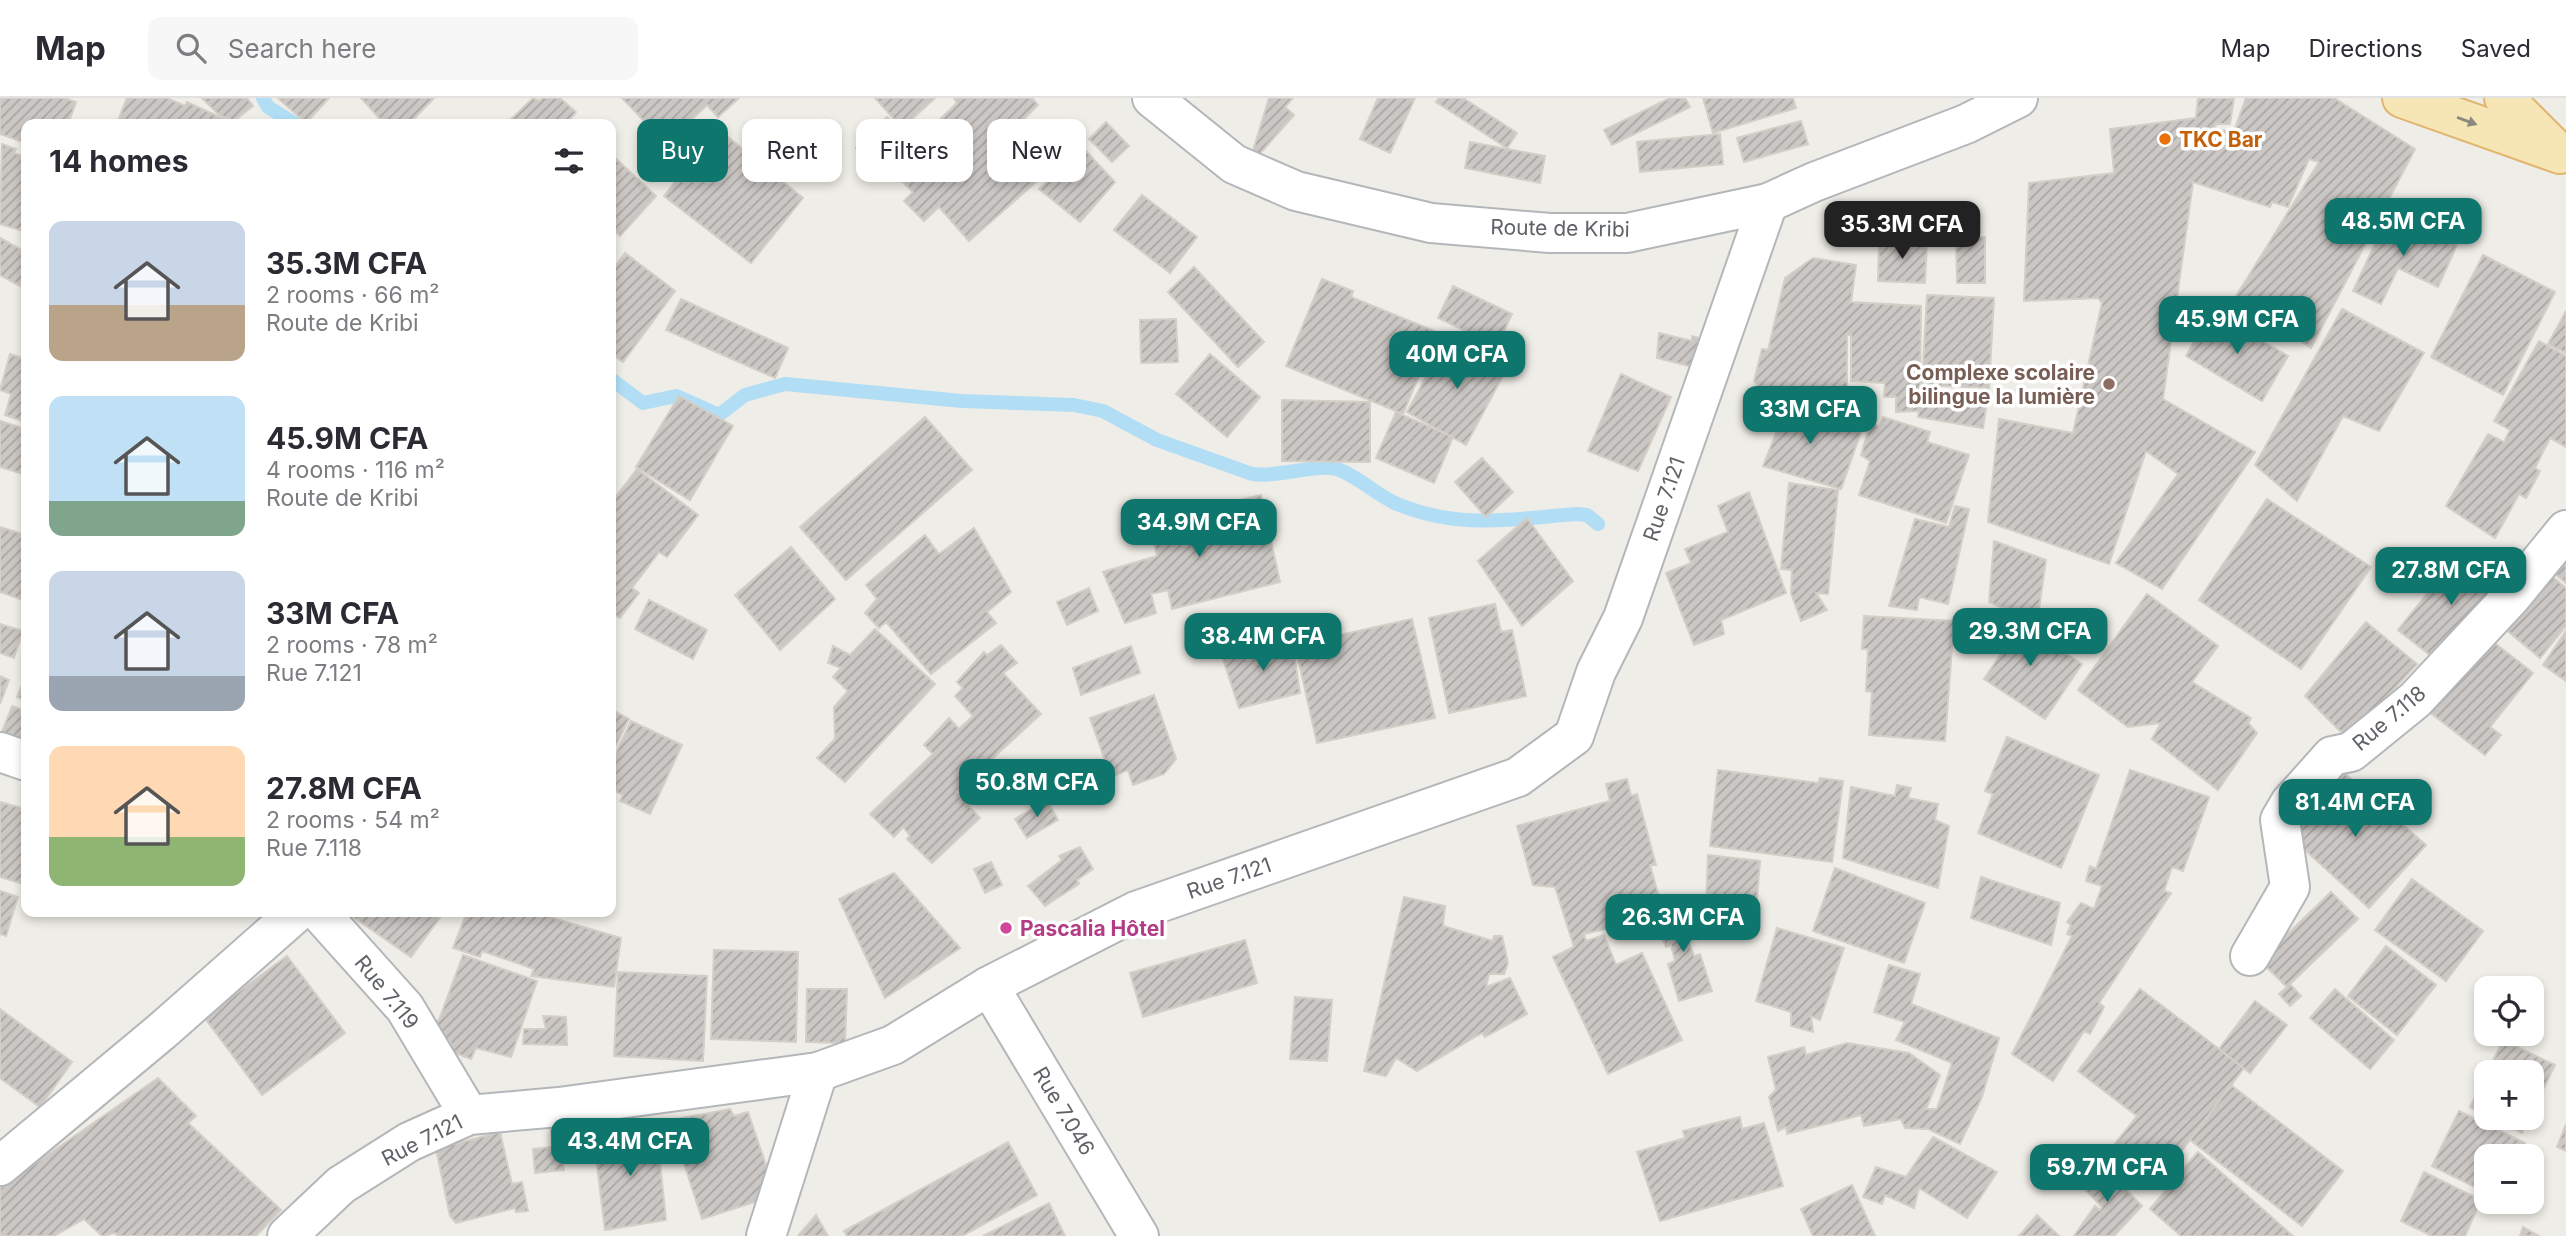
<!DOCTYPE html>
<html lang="en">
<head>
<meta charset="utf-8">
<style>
	:root { --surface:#fff; --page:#f7f7f7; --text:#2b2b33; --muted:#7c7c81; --line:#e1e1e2; --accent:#0f766e }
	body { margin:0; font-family:Inter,sans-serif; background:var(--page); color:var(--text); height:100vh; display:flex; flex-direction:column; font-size:26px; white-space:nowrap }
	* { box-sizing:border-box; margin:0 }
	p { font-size:23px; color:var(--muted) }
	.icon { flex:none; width:38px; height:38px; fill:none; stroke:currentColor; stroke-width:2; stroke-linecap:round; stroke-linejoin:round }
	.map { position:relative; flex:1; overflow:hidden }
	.panel { position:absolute; left:21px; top:21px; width:595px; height:798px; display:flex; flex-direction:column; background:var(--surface); border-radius:14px; box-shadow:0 4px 10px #0003 }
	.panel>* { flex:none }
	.hud { position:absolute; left:637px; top:21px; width:665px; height:63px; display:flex; gap:14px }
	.buttons { position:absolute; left:2474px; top:878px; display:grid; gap:14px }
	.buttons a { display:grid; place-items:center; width:70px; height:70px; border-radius:14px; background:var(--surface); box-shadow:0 4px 10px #0003; font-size:35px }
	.price { position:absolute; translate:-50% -60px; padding:0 16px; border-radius:14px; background:var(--accent); color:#fff; font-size:23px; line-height:46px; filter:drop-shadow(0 2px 4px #0008) }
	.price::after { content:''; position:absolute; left:50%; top:42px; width:21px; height:16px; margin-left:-10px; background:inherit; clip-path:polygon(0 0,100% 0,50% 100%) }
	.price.current { background:#222; color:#fff }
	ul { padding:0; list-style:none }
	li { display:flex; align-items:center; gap:21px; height:175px; padding:0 28px }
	li span { display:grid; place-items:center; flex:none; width:196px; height:140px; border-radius:14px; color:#555 }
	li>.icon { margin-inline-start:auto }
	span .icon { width:84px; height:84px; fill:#fffc; stroke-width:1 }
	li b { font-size:30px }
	h2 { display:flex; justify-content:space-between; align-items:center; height:84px; padding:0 28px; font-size:30px }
	.chip { padding:0 24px; border-radius:14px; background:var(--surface); box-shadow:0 4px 10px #0003; font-size:24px; line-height:63px }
	.chip.current { background:var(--accent); color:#fff }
	header { display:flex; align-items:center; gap:42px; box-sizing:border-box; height:98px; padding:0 35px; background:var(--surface); border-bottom:2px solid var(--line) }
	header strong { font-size:33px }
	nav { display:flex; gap:38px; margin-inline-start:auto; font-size:24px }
	.search { width:490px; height:63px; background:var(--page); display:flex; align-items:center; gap:18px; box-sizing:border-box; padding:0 24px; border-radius:14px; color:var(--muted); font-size:26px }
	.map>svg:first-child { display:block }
</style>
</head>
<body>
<header>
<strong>Map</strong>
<div class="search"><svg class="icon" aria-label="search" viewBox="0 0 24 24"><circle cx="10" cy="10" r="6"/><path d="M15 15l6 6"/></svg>Search here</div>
<nav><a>Map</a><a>Directions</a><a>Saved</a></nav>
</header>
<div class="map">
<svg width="2566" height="1138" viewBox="0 0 2566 1138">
	<defs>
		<pattern id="building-hatch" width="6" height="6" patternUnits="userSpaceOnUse" patternTransform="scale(1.75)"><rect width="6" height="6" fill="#cbc7c4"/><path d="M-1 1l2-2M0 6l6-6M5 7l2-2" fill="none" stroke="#a8a5a3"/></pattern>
	</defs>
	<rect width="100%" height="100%" fill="#efede7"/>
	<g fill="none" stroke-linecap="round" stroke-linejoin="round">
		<g stroke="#b1def5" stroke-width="14">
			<path d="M263,0L268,9L295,26"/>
			<path d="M611,281L643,305L676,298L719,317L745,297L785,286L962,303L1074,307L1103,313L1157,342L1252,376C1276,380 1319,365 1337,371C1358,378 1376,397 1397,406C1460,432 1511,421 1577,416L1587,417L1598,426"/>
		</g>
	</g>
	<g fill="url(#building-hatch)" stroke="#d3cec6" stroke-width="2">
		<path d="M0,0H65L76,4L68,26H26V45L0,36Z"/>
		<path d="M127,0H167L185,8L187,4L235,26H111L112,23L117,25Z"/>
		<path d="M202,0H247L253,8L234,23L219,17Z"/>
		<path d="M278,0H329L306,25Z"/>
		<path d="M361,0H434L409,26H377L381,22Z"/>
		<path d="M533,0L540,3L542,0H560L576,14L566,26H506Z"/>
		<path d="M622,0H739L718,19L707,7L666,46Z"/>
		<path d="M875,0H935L902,30Z"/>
		<path d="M954,0H1032L1038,7L1008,37L1044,77L969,143L939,109L924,123L904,103L913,94L893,75L886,83L856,50L887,19L907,39L923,22L944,44L947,41L934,27L957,5Z"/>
		<path d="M1269,0H1293L1285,9L1294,17L1248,69Z"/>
		<path d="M1378,0H1415L1390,55L1360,41Z"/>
		<path d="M1439,0H1463L1517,35L1507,50L1436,4Z"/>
		<path d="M1670,0H1685L1690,9L1612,47L1604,32Z"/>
		<path d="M1703,0H1793L1796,10L1713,35Z"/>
		<path d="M2198,0H2234L2230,26H2216L2215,32L2234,33L2246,0H2334L2415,51L2311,250L2235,200L2319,64L2309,61L2288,109L2272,104L2270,109L2193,84L2163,301L2255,354L2162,491L2116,465L2178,376L2146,353L2109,466L1988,424L1999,321L2073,335L2102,205L2098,200L2024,203L2029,85L2114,75L2110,31L2196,20Z"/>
		<path d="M1801,23L1808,46L1744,64L1737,40Z"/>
		<path d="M1106,24L1129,48L1112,64L1089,41Z"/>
		<path d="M717,30L803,100L751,165L664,98Z"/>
		<path d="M1720,36L1723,66L1640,74L1637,44Z"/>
		<path d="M1470,44L1545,58L1540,85L1465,70Z"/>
		<path d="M2,46L16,51L14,55L26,59V134L0,126Z"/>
		<path d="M1084,51L1115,84L1080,124L1039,91Z"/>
		<path d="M612,57L656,98L620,138L611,129Z"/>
		<path d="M1142,97L1197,139L1170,175L1114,132Z"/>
		<path d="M2389,116L2457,147L2438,189L2398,170L2381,206L2353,193Z"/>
		<path d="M1956,139H1985V185H1957Z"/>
		<path d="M0,140L26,154V175L20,188L0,177Z"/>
		<path d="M1879,140L1927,144L1925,185L1878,183Z"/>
		<path d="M625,155L675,193L623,264L611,255V174Z"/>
		<path d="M2483,157L2555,194L2503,297L2431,259Z"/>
		<path d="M1813,160L1856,167L1851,204L1921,208L1920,290L1987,303L1983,330L1918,319L1919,313L1896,314V299H1884L1885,285L1851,283V237H1847V303L1759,289L1754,283L1762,251L1768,252L1785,180Z"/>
		<path d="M1194,169L1264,244L1238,269L1168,194Z"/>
		<path d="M1322,181L1353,193L1351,199L1437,234L1403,316L1286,268Z"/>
		<path d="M1453,188L1512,216L1497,248L1438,220Z"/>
		<path d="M1927,197L1994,200L1989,290L1922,287Z"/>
		<path d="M681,201L788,250L775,280L666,232Z"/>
		<path d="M2342,211L2424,255L2379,333L2343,318L2297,403L2255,367Z"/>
		<path d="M2566,213V255L2548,246Z"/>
		<path d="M2211,214L2288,258L2262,303L2186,258Z"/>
		<path d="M1176,221L1178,264L1141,265L1140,222Z"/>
		<path d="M1659,235L1692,243V238L1706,242L1697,270L1657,260Z"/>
		<path d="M1447,240L1506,272L1466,347L1407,314Z"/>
		<path d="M2539,243L2566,258V349L2550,340L2535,370L2540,373L2526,400L2519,396L2495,440L2446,408L2488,336L2504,344L2510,332L2494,323Z"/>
		<path d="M10,256L26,261V324L5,317L11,296L0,292Z"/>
		<path d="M1210,256L1260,299L1227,339L1176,296Z"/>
		<path d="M1621,276L1671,299L1638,373L1588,353Z"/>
		<path d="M679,298L733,328L690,402L636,369Z"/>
		<path d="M1282,302L1370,304V364L1282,363Z"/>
		<path d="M1765,308L1787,310L1862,331L1841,391L1763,368L1778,330L1759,322Z"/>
		<path d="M1396,314L1453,339L1434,385L1376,360Z"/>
		<path d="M925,319L972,372L846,482L800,429Z"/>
		<path d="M1883,319L1930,334L1927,344L1969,357L1946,425L1859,397L1870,363L1861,357L1871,323L1879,329Z"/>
		<path d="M0,323L26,331V377L0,369Z"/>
		<path d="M1482,360L1513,394L1486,419L1455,384Z"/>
		<path d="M637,371L698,417L667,459L659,454L632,490L639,495L620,520L611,515V487L618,480L611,473V405Z"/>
		<path d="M1789,385L1838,392L1828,496L1816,495L1827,512L1801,523L1791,495L1792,472L1781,471Z"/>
		<path d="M1749,394L1786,495L1721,522L1724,536L1694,547L1666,475L1691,465L1685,451L1728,434L1718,408Z"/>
		<path d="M1261,397L1280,484L1172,511L1168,492L1151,496L1156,515L1125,525L1103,474L1157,458L1150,423Z"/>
		<path d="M2267,401L2371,469L2301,571L2199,502Z"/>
		<path d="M1955,408L1969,411L1948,506L1919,499L1917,512L1889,508L1915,421L1949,429Z"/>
		<path d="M1527,420L1573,483L1522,528L1478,463Z"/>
		<path d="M0,429L26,437V503L0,494Z"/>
		<path d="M974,430L1011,494L987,514L996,525L931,576L886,524L879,530L865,515L877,501L866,487L925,437L939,456Z"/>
		<path d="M2566,441V485L2544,467Z"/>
		<path d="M1994,443L2046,462L2037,525L1989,504Z"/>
		<path d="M791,449L835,501L780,552L735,497Z"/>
		<path d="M2462,452L2503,485L2440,565L2398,532Z"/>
		<path d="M2536,465L2566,490V528L2540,560L2491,519Z"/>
		<path d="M1089,490L1098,513L1067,527L1057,504Z"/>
		<path d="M2147,496L2218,548L2192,584L2251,620L2248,625L2257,635L2218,692L2152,641L2161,625L2128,629L2078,592Z"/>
		<path d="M649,502L707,532L693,561L635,531Z"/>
		<path d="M1495,506L1501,534L1512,532L1526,598L1449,615L1429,520Z"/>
		<path d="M1864,518L1954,523L1945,643L1869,637L1872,594L1866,593L1868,551H1862Z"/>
		<path d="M2009,518L2082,566L2045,621L1984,581L2002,554L1989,545Z"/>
		<path d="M1412,521L1435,620L1317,645L1295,547Z"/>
		<path d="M2366,524L2417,566L2348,641L2305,598Z"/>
		<path d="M0,526L23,533L14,560L0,555Z"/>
		<path d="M875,531L935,586L845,684L817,660L835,641L834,609L848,593L833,579L841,570L828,565L833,548L850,557Z"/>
		<path d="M2566,533V583L2543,567Z"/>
		<path d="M2482,535L2533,575L2490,629L2501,637L2485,657L2423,609Z"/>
		<path d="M1291,536L1300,595L1239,610L1221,555L1245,549L1248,561L1273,556L1269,541Z"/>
		<path d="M1001,547L1017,565L1003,575L1041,616L956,694L980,720L932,765L907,741L910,738L903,729L894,739L870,716L933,656L924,647L949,620L959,631L973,618L955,598L963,590L957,584L984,554L987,557Z"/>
		<path d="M1131,548L1140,575L1081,597L1073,570Z"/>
		<path d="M26,577V603L17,599Z"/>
		<path d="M0,578L9,582L0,606Z"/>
		<path d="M1154,597L1176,661L1164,676L1133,687L1128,672L1111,679L1090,620Z"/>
		<path d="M12,608L26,613V655L0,639Z"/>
		<path d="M611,611L629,621L611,657Z"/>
		<path d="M631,623L682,647L650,716L620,703L623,697L611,691V666Z"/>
		<path d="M2007,639L2099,677L2061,770L1978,735L1993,696L1985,693Z"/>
		<path d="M2340,671L2426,747L2369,810L2285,734Z"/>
		<path d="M1718,672L1818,685L1820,680L1843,683L1832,764L1710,748Z"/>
		<path d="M2130,672L2209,699L2183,773L2172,769L2164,793L2171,795L2099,905L2104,909L2090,936L2084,933L2053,983L2012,956L2072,838L2067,836L2071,827L2067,824L2081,805L2094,811L2102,788L2086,783L2090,768L2096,771Z"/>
		<path d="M1627,681L1631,698L1637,696L1656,767H1650L1664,817L1584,836L1586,843L1604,837L1616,867L1642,855L1682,942L1608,976L1553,859L1574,849L1555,789L1533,787L1517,728L1610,703L1606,686Z"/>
		<path d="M1897,687L1911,690L1908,700L1938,706L1935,722L1949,728L1938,790L1843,760L1851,689L1895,698Z"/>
		<path d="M1047,702L1058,722L1027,740L1015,721Z"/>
		<path d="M0,704L26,711V774L23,786L0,779Z"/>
		<path d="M1080,749L1093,771L1077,782L1079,786L1045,808L1028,788L1062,762L1059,758Z"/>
		<path d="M1708,757L1760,763L1756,814L1706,808Z"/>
		<path d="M991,764L1002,787L985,795L974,771Z"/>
		<path d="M1835,770L1925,805L1904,865L1813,833Z"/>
		<path d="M894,775L960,850L885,900L839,801Z"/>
		<path d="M1981,779L2060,805L2051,847L1971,820Z"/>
		<path d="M2412,781L2483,833L2446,883L2375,832Z"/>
		<path d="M0,793L18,799L6,838L0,836Z"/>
		<path d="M2331,794L2358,821L2290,886L2301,898L2290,908L2279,896L2287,889L2260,863Z"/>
		<path d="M1404,799L1445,808L1443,828L1493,843L1494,838H1502L1508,865L1504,876H1489L1486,889L1510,880L1527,916L1485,939L1482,935L1417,973L1396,960L1386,978L1364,973Z"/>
		<path d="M1690,809L1700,835L1687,840L1694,858L1700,856L1712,893L1679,903L1668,866L1675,863L1671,847L1666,849L1662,840L1657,841L1650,825Z"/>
		<path d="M346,814H444L411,859Z"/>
		<path d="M467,814L489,816L490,814H556L553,820L621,840L614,889L531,878L534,871L482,853L480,859L453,850Z"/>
		<path d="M1777,830L1844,850L1820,922L1811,918L1813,934L1791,928V914L1756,903Z"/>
		<path d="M1245,842L1257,885L1143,919L1130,875Z"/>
		<path d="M2386,848L2436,887L2397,937L2348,898Z"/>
		<path d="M714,852L798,854L796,944L711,941Z"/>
		<path d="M463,857L537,883L511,959L476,950L471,961L450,953L451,945L432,927L439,922Z"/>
		<path d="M287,858L345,935L262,997L204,919Z"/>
		<path d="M1889,867L1920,876L1911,906L1999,940L1982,999L1960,1046L1928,1031L1905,1030L1901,1021L1864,1028L1861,1017L1787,1036L1786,1029L1778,1033L1769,999L1776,992L1768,959L1804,949L1806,957L1847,945L1909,955L1940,977L1926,1011H1937L1952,965L1896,942L1905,924L1874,914Z"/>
		<path d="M618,874L707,878L703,963L614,958Z"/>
		<path d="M807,891H847L845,945L806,944Z"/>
		<path d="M2140,891L2244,970L2159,1083L2113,1048L2137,1018L2078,973Z"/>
		<path d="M2335,891L2394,942L2370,971L2310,920Z"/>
		<path d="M1295,899L1332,902L1327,963L1290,961Z"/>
		<path d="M2255,903L2287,927L2250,975L2219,951Z"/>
		<path d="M0,911L72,964L40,1009L0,980Z"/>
		<path d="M543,918L566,919L567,947L523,946L524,931H546Z"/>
		<path d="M2503,942L2555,967L2532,1014V975H2487Z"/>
		<path d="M2487,975V1018L2470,1009Z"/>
		<path d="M158,980L196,1018L188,1025L281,1112L256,1138H118L115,1135L102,1138L84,1121L54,1138H0V1090Z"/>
		<path d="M2231,987L2343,1073L2302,1128L2190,1042Z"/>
		<path d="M730,1011L734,1018L748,1014L776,1097L702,1121L678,1047L662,1052L655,1025Z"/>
		<path d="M2459,1013L2525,1045L2518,1059H2487V1095L2432,1068Z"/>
		<path d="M1740,1019L1742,1031L1764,1025L1783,1088L1660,1123L1637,1054L1685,1040L1683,1033Z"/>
		<path d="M2492,1020H2529L2522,1035Z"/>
		<path d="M2566,1026V1053L2557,1049Z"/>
		<path d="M580,1029L583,1060L563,1062L564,1072L535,1075L533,1051L553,1049L551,1032Z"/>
		<path d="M653,1029V1046H658L666,1122L605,1132L595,1051L601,1050L599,1032Z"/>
		<path d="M500,1034L512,1086L522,1084L528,1113L516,1114L515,1110L456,1125L450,1118L436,1051Z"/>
		<path d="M1933,1039L1997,1074L1967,1120L1919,1090L1914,1110L1885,1097L1882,1106L1863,1099L1876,1069L1906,1079Z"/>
		<path d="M1008,1044L1037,1097L962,1138H847L844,1133Z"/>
		<path d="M2198,1054L2293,1138H2181L2150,1111Z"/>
		<path d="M2100,1064L2142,1108L2114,1138H2074L2095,1108L2100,1112L2102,1109L2079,1085Z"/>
		<path d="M2424,1074L2481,1102L2465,1138H2432L2401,1123Z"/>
		<path d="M1852,1087L1875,1138H1813L1801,1111Z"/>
		<path d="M1049,1105L1065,1138H983Z"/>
		<path d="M816,1117L828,1138H798Z"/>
		<path d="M2037,1117L2059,1138H2019Z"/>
		<path d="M2523,1129L2539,1138H2520Z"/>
	</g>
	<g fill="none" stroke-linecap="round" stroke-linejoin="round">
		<g stroke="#b4b7ba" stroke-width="42">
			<g id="street">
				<path d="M0,654L26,663"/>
				<path d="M319,814L405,910L469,1017"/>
				<path d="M2250,858L2290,789L2280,722L2290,705L2332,658L2351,654L2415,602L2512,498L2566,432"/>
				<path d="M989,888L1139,1138"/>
				<path d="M0,1068L162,933L297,814"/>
				<path d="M287,1138L341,1087L409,1044L469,1017L559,1009L818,974L893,947L989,888L1136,813L1518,679L1574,638L1596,574L1623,520L1768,105"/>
				<path d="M766,1138L818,974"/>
			</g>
		</g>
		<g stroke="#b3b7ba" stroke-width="42">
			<path id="secondary" d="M1152,0L1234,66L1296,93L1431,125L1550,135H1627L1768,105L1814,84L1966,26L2018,0"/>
		</g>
		<g stroke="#e1b56e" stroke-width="42">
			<g id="primary">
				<path d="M2402,0L2560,56"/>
				<path d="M2504,0L2552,48"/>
			</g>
		</g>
		<use href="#street" stroke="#fff" stroke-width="38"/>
		<use href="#secondary" stroke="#fff" stroke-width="38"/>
		<use href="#primary" stroke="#f6e5b5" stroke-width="38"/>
	</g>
	<defs><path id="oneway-solid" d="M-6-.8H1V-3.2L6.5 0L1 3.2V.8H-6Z" transform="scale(1.75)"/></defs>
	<use fill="#8c897e" href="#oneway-solid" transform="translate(2467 23) rotate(20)"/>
	<circle fill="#e8710a" stroke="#fff" stroke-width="2.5" cx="2165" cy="41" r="7"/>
	<circle fill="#8d6e63" stroke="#fff" stroke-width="2.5" cx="2109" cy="286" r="7"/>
	<circle fill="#d1479c" stroke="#fff" stroke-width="2.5" cx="1006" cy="830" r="7"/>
	<g text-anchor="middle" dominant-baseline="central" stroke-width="7" stroke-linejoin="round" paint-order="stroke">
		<g font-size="21" font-weight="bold" fill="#c56008" stroke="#fff" text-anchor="start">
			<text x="2179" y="41">TKC Bar</text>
		</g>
		<g font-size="21" fill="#5f6266" stroke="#fff">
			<text transform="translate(1560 130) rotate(1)">Route de Kribi</text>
			<text transform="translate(1664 401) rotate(-71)">Rue 7.121</text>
			<text transform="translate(2389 620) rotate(-40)">Rue 7.118</text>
			<text transform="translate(1229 780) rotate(-19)">Rue 7.121</text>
			<text transform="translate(387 894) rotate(51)">Rue 7.119</text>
			<text transform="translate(1064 1013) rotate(59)">Rue 7.046</text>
			<text transform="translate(422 1042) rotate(-27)">Rue 7.121</text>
		</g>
		<g font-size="21" font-weight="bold" fill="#785e54" stroke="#fff" text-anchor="end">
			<text x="2095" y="274">Complexe scolaire<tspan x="2095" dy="24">bilingue la lumière</tspan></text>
		</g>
		<g font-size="21" font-weight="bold" fill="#b23c85" stroke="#fff" text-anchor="start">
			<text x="1020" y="830">Pascalia Hôtel</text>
		</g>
	</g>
</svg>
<div class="buttons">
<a><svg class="icon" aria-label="locate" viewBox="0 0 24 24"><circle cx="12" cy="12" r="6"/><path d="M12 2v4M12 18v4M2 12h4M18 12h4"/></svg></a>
<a>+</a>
<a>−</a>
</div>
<b class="price" style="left:2403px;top:160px">48.5M CFA</b>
<b class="price current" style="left:1902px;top:163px">35.3M CFA</b>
<b class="price" style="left:2237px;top:258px">45.9M CFA</b>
<b class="price" style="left:1457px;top:293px">40M CFA</b>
<b class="price" style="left:1810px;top:348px">33M CFA</b>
<b class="price" style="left:1199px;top:461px">34.9M CFA</b>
<b class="price" style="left:2451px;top:509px">27.8M CFA</b>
<b class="price" style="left:2030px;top:570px">29.3M CFA</b>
<b class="price" style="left:1263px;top:575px">38.4M CFA</b>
<b class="price" style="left:1037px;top:721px">50.8M CFA</b>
<b class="price" style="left:2355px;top:741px">81.4M CFA</b>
<b class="price" style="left:1683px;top:856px">26.3M CFA</b>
<b class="price" style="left:630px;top:1080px">43.4M CFA</b>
<b class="price" style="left:2107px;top:1106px">59.7M CFA</b>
<div class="hud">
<a class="chip current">Buy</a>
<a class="chip">Rent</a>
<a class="chip">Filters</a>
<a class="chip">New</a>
</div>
<section class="panel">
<h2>14 homes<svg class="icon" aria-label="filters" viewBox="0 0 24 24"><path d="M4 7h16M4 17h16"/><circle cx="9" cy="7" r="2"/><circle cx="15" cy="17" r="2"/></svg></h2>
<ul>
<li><span style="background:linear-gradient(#c9d6e8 60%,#b9a48a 0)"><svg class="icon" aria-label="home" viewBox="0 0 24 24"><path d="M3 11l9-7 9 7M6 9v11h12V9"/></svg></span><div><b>35.3M CFA</b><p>2 rooms · 66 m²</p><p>Route de Kribi</p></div></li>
<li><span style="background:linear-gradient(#bfe0f5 75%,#7fa58c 0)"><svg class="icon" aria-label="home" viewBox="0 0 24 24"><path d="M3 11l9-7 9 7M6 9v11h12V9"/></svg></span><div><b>45.9M CFA</b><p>4 rooms · 116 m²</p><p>Route de Kribi</p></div></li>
<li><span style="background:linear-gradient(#c9d6e8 75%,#9aa5b1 0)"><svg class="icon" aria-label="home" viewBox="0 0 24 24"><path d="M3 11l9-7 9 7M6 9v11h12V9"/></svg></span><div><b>33M CFA</b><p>2 rooms · 78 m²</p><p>Rue 7.121</p></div></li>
<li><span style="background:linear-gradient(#ffd9b3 65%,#8fb573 0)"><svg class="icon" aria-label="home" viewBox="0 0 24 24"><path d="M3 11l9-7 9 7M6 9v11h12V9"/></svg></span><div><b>27.8M CFA</b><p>2 rooms · 54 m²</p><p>Rue 7.118</p></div></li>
</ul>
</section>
</div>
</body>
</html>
